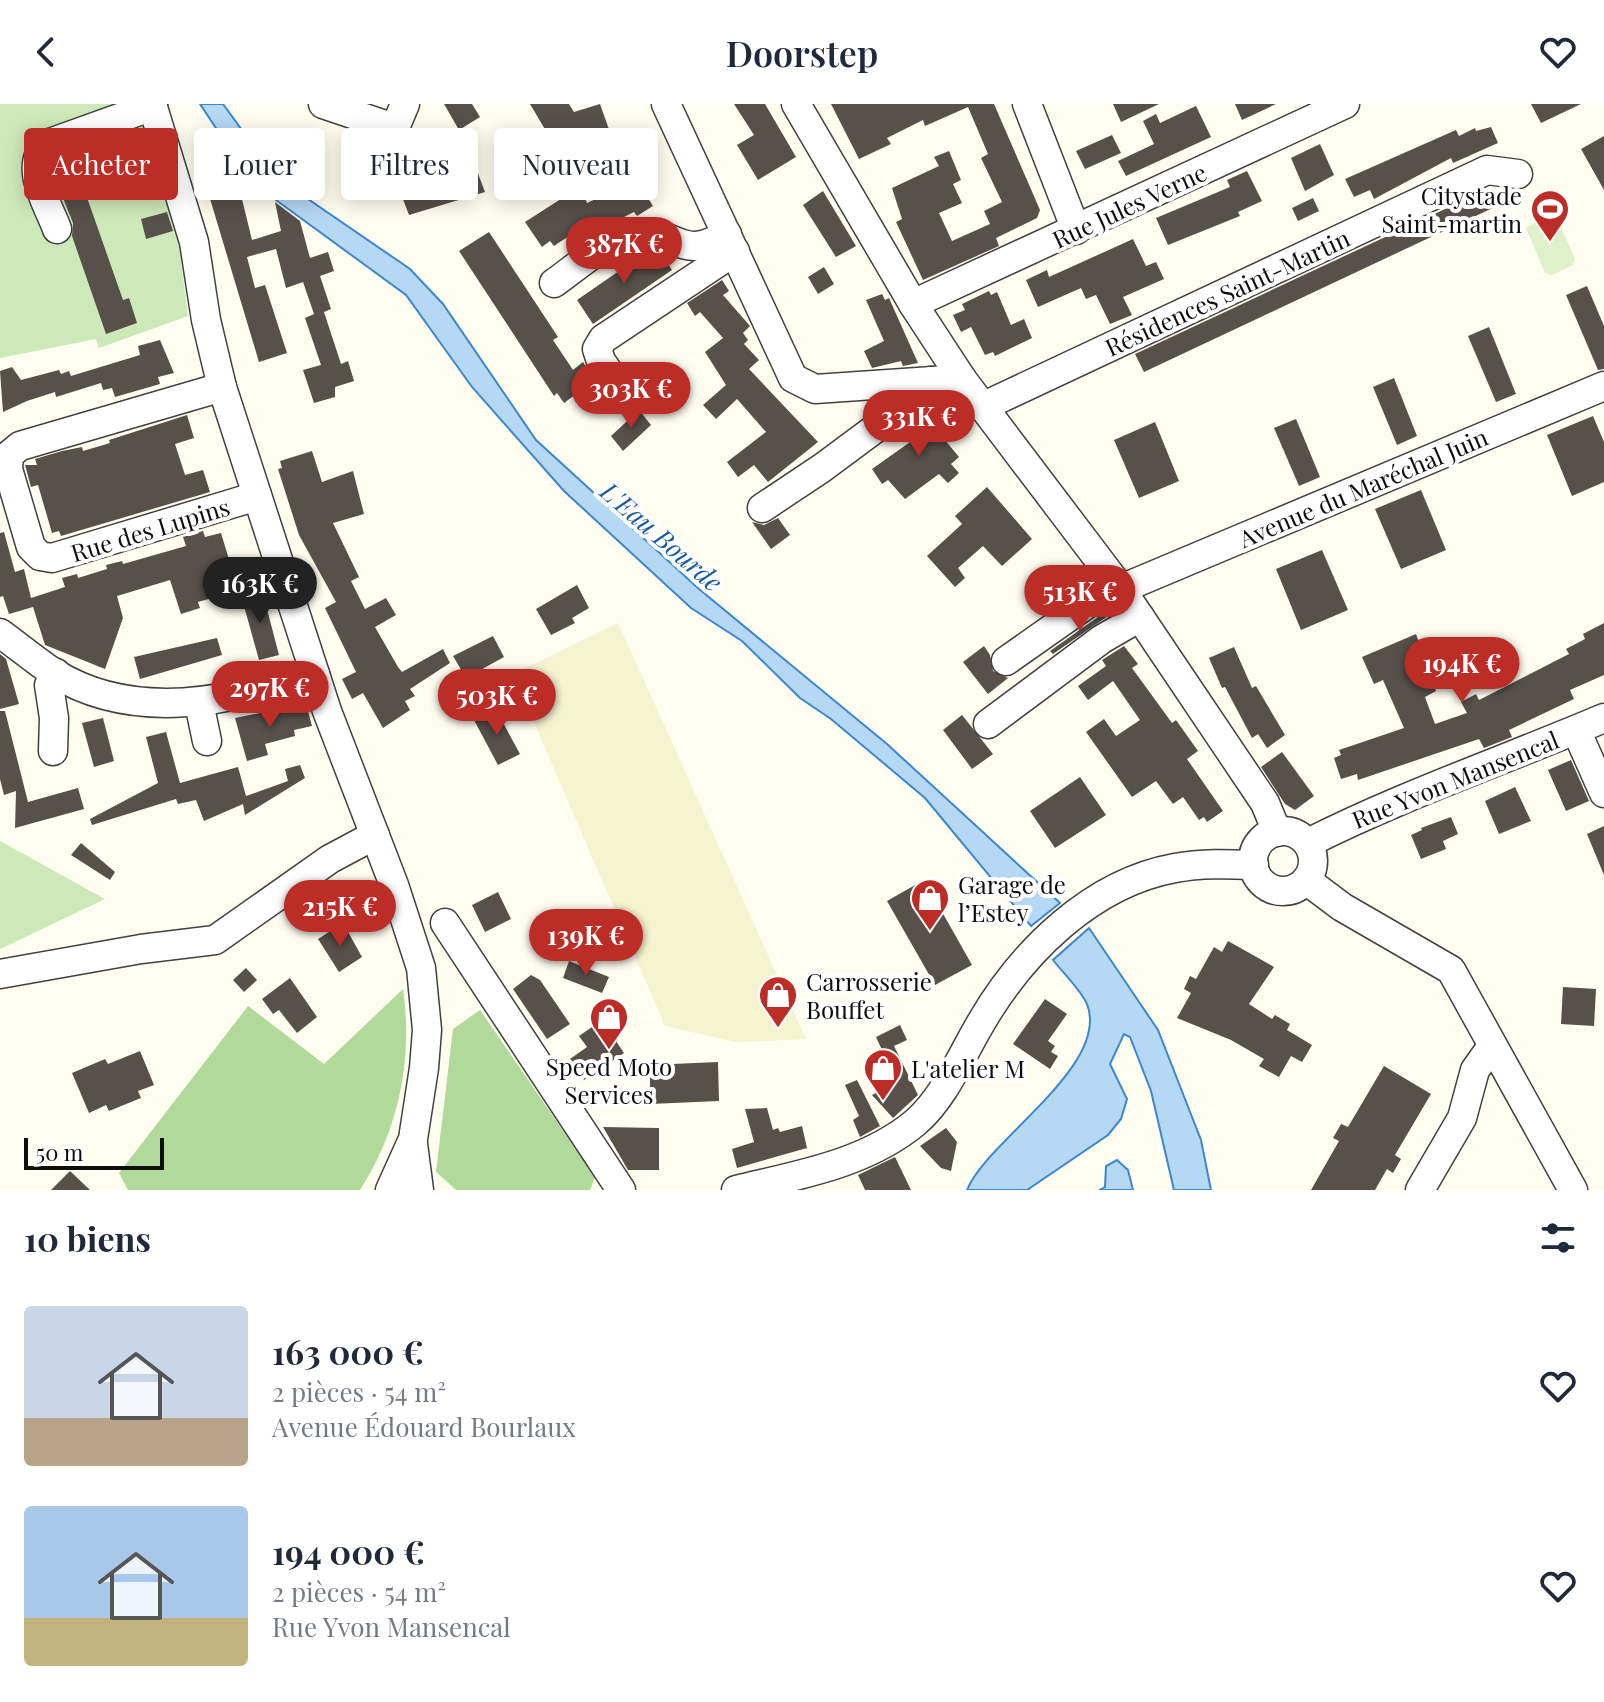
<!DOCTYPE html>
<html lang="fr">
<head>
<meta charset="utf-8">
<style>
	:root { --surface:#fff; --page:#f6f6f7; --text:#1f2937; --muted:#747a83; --accent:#bc2d28 }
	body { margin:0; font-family:"Playfair Display",serif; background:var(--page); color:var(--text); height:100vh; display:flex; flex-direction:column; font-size:30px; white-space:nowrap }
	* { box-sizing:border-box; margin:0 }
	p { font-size:26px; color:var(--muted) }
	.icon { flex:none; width:44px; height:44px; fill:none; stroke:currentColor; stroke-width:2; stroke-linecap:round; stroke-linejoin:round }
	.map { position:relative; height:1086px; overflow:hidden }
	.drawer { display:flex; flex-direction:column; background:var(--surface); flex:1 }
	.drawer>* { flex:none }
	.guide { position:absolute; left:24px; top:24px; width:800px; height:72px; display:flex; gap:16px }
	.scale { position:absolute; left:24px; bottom:20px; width:140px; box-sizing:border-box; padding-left:8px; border:4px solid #0e0e0e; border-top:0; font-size:22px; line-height:28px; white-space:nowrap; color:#0e0e0e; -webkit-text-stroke:6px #fff; paint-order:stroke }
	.price { position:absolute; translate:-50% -68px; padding:0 18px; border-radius:28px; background:var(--accent); color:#fff; font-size:26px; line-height:52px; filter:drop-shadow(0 2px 4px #0008) }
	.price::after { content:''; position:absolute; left:50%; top:48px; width:24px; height:18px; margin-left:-12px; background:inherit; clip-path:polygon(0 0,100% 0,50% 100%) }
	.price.current { background:#222; color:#fff }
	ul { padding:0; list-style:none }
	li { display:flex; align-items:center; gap:24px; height:200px; padding:0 24px }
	li span { display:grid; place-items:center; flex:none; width:224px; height:160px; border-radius:8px; color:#555 }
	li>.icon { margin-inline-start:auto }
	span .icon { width:96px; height:96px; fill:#fffc; stroke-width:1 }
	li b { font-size:34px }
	h2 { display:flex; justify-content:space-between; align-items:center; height:96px; padding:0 24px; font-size:34px }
	.chip { padding:0 28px; border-radius:8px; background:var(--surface); box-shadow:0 4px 20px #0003; font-size:28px; line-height:72px }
	.chip.current { background:var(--accent); color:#fff }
	header { display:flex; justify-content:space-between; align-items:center; height:104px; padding:0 24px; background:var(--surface); font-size:36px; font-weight:600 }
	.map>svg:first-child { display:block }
</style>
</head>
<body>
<header><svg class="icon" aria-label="back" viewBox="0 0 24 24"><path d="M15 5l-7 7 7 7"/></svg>Doorstep<svg class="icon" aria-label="heart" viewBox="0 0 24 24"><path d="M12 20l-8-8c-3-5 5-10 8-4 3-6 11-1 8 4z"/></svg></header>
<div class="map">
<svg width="1604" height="1086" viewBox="0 0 1604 1086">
	<rect width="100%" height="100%" fill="#fffdef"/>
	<path fill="#f4f4d0" d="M618,519L806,935L736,938L665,922L513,570Z"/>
	<g fill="#cee9b9">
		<path d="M0,0H141L179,141L188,212L99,244L96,235L0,254Z"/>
		<path d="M0,737L105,795L0,845Z"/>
	</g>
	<g fill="#b1d999">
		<path d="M403,885C413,955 399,1026 360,1086H128L119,1069L248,902L324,960Z"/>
		<path d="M480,906L595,1073L590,1086H456L436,1068L453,925Z"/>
	</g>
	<path fill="#e0f0cb" d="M1549,110L1556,112L1575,155L1573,161L1552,171L1545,169L1526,124Z"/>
	<g fill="#b5d8f5" stroke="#3d87cb" stroke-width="2">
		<path d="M200,0H223L276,73L410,165L443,200L536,336L699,485L887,640L1060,799L1031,822L925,694L831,615L800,594L742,537L691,504L564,387L472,283L406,191L276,96L233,50Z"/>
		<path d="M1089,824L1158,926L1201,1036L1211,1086H1174L1151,987L1130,933L1124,930L1110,960L1127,995L1121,1015L1108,1031L1027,1086H967C986,1037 1111,962 1087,900C1080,885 1063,869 1053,856Z"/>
		<path d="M1117,1056L1128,1066L1133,1086H1100L1105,1083L1106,1062Z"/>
	</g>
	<g fill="#57504b">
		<path d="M444,0H472L480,13L459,26Z"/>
		<path d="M530,0H569L574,8L600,0L617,48L565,66L562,58L510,76L498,44L546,27Z"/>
		<path d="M734,0H765L796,53L758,76L737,41L754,31Z"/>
		<path d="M831,0H994L1040,106L1037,114L996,134L999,142L923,176L896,118L902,115L892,84L939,62L934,53L949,47L961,76L953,80L962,99L939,109L952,137L990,120L984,107L1002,98L981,54L988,50L968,3L925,22L923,16L887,34L891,40L859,55Z"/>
		<path d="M1113,0H1159L1121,18Z"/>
		<path d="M1235,0H1276L1242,16Z"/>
		<path d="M1531,0H1581L1541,19Z"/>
		<path d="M1196,2L1211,33L1126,72L1118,57L1154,40L1143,17L1156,10L1160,19Z"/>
		<path d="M1491,23L1498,39L1453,59L1451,54L1374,95L1370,86L1354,93L1345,75L1456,26L1459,32L1475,24L1476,27Z"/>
		<path d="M135,27L146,60L83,82L123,196L129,194L137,219L106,230L72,132L73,119L56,77L54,62L58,54Z"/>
		<path d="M1112,31L1121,49L1085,65L1076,47Z"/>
		<path d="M1604,32V86L1581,45Z"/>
		<path d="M1320,40L1334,71L1305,87L1291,54Z"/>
		<path d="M471,51L485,88L409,111L401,90L427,81L426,78L444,71L443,66L451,63L450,59Z"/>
		<path d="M221,64L223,73L232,70L236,88L240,87L252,136L281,127L275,98L300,117L310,154L328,148L334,167L320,172L331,205L324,208L341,260L348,257L354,277L335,283V293L314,299L303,266L321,261L305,214L314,210L303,178L286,184L276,145L247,153L255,184L265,181L287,249L259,258L202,68Z"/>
		<path d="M1247,67L1262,97L1238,108L1240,112L1168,141L1156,114L1230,83L1227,76Z"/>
		<path d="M637,77L653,102L637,112L634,108L600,125L597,121L581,131L578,126L554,142L550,137L542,143L525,118L581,82L587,99L619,84L622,88Z"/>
		<path d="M1490,84L1499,101L1144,268L1135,250Z"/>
		<path d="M823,87L856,142L836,153L803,101Z"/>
		<path d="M1313,94L1319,107L1298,117L1292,104Z"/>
		<path d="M167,108L173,127L146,135L141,115Z"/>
		<path d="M489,128L558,233L553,236L573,266L583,258L601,287L588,297L580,287L564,299L557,289L554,292L459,147Z"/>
		<path d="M1133,135L1146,162L1156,158L1164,175L1123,193L1132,211L1110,220L1096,191L1086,195L1081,184L1038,203L1026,176L1047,166L1049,173Z"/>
		<path d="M648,147L662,150L672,166L593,220L577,196Z"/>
		<path d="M824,163L834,180L818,190L808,173Z"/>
		<path d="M722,176L729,187L723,191L750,222L743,229L748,236L744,240L759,256L749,265L818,338L768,378L754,361L738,373L727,358L766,328L737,295L716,315L703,301L726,281L705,248L723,234L700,208L695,212L687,199Z"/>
		<path d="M1587,182L1604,222V265L1598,266L1566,191Z"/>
		<path d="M989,187L991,191L997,188L1011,221L1024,215L1032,234L995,252L993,248L985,251L971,223L961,228L953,211L965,206L962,200Z"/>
		<path d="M882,190L885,196L889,194L918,259L903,262L901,257L872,264L864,247L884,237L866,196Z"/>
		<path d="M1489,223L1516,290L1496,298L1468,232Z"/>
		<path d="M160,236L174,269L158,273L160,280L115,293L112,284L103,286L101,279L56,293L55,288L27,297L3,308L0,267L12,263L21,276L59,266L61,270L69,267L71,272L140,251L138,242Z"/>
		<path d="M1394,274L1417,332L1397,341L1373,283Z"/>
		<path d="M640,275L651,292L640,302L632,288Z"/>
		<path d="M930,304L945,326L940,330L959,353L951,360L959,369L948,379L939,370L905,395L888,376L882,380L872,365L913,336L905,324Z"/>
		<path d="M639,306L651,321L623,347L611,332Z"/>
		<path d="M187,311L194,334L175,340L185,371L203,366L210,388L61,432L59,427L52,429L38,381L31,383L25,361H37L35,355L62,347L82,343L83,347L110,339L109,336Z"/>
		<path d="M1593,312L1604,338V378L1572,392L1547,331Z"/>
		<path d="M1296,315L1320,373L1299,382L1274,324Z"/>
		<path d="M1155,318L1179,377L1139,394L1114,336Z"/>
		<path d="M312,347L322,378L353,367L364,410L333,419L359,473L351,477L365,505L386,494L396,511L375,523L398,563L402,568L443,545L450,559L410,585L415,592L405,597L410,606L383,624L363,589L352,595L342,575L356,568L325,504L336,498L299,431L278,365L282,364L280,357Z"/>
		<path d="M987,383L1032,435L1002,462L983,442L958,464L965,474L955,483L927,452L962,420L955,412Z"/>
		<path d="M1421,386L1446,446L1401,465L1375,405Z"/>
		<path d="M778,414L790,431L771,445L752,418L764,421Z"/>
		<path d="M203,427L205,433L221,429L231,462L209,469L216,493L198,498L200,504L181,510L170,476L117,492L123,514L105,565L45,541L33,503L9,510L3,492L0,493V429L4,428L15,468L24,465L31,494L65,483L62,474L77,470L78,474L107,465L106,461L122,457L123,460L186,442L183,433Z"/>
		<path d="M1322,446L1348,506L1301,526L1276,465Z"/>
		<path d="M1072,473L1080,484L1057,500L1050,491Z"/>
		<path d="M577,481L589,504L572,514L575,519L551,531L536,505Z"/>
		<path d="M262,486L279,551L259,556L241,491Z"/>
		<path d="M1105,508L1108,512L1053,550L1050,547Z"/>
		<path d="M1604,519V571L1570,586L1574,595L1509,626L1512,633L1484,644L1479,635L1358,676L1357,670L1341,675L1334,654L1341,651L1339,646L1404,624L1383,576L1374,580L1362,553L1416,530L1436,587L1425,593L1435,620L1467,609L1461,598L1476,590L1479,596L1569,550L1566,545L1585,535L1583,530Z"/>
		<path d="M493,532L504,553L466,574L453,552Z"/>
		<path d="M217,534L222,551L140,575L134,553Z"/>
		<path d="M984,542L990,551L993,567L1008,574L988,590L963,558Z"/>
		<path d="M1124,542L1138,560L1132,564L1172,619L1176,616L1198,647L1187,655L1223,707L1207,718L1204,713L1199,716L1183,693L1173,700L1156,677L1132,693L1086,628L1104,615L1116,632L1140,616L1113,577L1088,596L1078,582L1106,562L1102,556Z"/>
		<path d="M1234,543L1252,584L1256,582L1285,631L1267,644L1258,630L1252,634L1225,583L1222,584L1209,554Z"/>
		<path d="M0,550L6,555L19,600L0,605Z"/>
		<path d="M306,600L312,622L294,626L295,632L265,640L268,651L247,657L235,614Z"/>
		<path d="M495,604L520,650L498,661L474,616Z"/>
		<path d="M0,607H5L28,698L78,684L84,705L15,724L16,687L4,691L0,675Z"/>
		<path d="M962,611L993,650L972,665L943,626Z"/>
		<path d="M103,614L114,657L94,663L82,619Z"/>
		<path d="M166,628L180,679L238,663L246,692L288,677L285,665L300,661L305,674L245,711L243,700L204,717L196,696L178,700L176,695L92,721L90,715L158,679L146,633Z"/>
		<path d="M1282,648L1314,692L1295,706L1285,700L1261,663Z"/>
		<path d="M1571,656L1589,697L1566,707L1548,666Z"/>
		<path d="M1080,673L1106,711L1055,744L1030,707Z"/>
		<path d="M1515,683L1531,717L1499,730L1485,697Z"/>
		<path d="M1451,713L1458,730L1443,737L1446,745L1421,755L1411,731L1422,726L1421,724Z"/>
		<path d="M1604,722V771L1587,730Z"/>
		<path d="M81,739L115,768L110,776L71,751Z"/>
		<path d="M924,776L972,861L935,881L887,797Z"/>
		<path d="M498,788L511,815L485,828L472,801Z"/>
		<path d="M343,819L362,853L339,868L318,835Z"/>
		<path d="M1228,837L1274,863L1249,900L1272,915L1275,911L1290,920L1287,926L1312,941L1302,958L1291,952L1279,973L1259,962L1264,955L1231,936L1177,914L1191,889L1184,885L1190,872L1196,875L1214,843L1222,848Z"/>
		<path d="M569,857L609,873L602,889L563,874Z"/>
		<path d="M246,864L257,876L244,888L233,876Z"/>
		<path d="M531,871L540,876L570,920L547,935L513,885Z"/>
		<path d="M290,874L317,913L297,929L279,906L273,910L262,895Z"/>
		<path d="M1563,883L1596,885L1594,922L1561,920Z"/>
		<path d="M1045,895L1067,910L1048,937L1055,942L1051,948L1058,952L1050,965L1013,940Z"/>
		<path d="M602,916L624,949L584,976L570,955L587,943L579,932Z"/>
		<path d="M900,921L907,936L894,942L918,991L893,1014L872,991L893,980L880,959L883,957L879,948L882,946L876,933Z"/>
		<path d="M140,947L154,981L138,987L141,994L109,1007L106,1001L89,1009L72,969L105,955L108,960Z"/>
		<path d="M718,958L719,997L650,1000V961Z"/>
		<path d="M1384,962L1431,990L1395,1051L1401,1055L1393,1069L1387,1065L1375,1086H1311L1339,1037L1333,1034L1341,1020L1348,1023Z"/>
		<path d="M857,976L880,1022L860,1033L853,1016L859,1012L845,981Z"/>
		<path d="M767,1004L773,1026L778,1024L780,1028L802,1022L807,1044L737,1064L732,1045L754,1038L745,1005Z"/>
		<path d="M603,1023L659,1024V1066H628Z"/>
		<path d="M946,1024L957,1038L951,1067L941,1064L920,1042Z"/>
		<path d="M895,1053L911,1086H865L858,1071Z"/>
		<path d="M70,1067L90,1086H51Z"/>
	</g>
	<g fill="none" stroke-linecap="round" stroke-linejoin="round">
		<g stroke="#414141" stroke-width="31">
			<g id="minor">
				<path d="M152,0L194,138L206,216L222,283L327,607L394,781L421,864L427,926L424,964L413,1035L390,1086"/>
				<path d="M323,0L388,22L397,19L405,0"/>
				<path d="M666,0L793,274L815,285L962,275"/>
				<path d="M796,0L913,200L962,275L1121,485L1265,699L1277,728"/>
				<path d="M1027,0L1076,126"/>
				<path d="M57,125C47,98 23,63 47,40L153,2"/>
				<path d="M554,179C577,163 606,136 634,131C678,123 678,160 727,130"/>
				<path d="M913,200L1345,0"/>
				<path d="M617,280L601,257L597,245L603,235L735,147"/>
				<path d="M222,283L20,342L9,351L8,365L31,443L40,452L52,454L257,392"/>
				<path d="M982,303L1487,66L1518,70"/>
				<path d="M762,404L822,364L915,295L931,277"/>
				<path d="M1121,485L1604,282"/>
				<path d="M0,529C18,542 36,557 54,569C134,619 232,597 315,570"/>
				<path d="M1006,557L1117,479"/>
				<path d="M199,599L207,637"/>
				<path d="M988,620L1102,535L1140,513"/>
				<path d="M1576,626L1604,689"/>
				<path d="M53,647L54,614L49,581L56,569"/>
				<circle cx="1283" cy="757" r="30"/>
				<path d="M1308,739C1403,691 1505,656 1604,614"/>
				<path d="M1306,776L1342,803L1451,866L1573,1086"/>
				<path d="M445,819L621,1086"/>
				<path d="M0,870L141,845L215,836L330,755L375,731"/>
				<path d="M413,1040L419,1086"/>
				<path d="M736,1086C798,1071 866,1060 916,1018C945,993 962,950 982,917C1023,847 1092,779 1175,764C1201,759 1228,760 1254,761"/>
				<path d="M1420,1086L1462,1014L1475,966L1492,942"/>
			</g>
		</g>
		<use href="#minor" stroke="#fff" stroke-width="28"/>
	</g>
	<defs>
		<g id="stadium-pin" transform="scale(2)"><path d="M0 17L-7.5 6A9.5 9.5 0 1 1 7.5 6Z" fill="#bc2d28" stroke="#fff"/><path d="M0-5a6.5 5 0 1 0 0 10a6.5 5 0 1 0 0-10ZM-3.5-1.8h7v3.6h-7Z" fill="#fff"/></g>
		<g id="shop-pin" transform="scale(2)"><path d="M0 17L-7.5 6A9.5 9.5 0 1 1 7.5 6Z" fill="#bc2d28" stroke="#fff"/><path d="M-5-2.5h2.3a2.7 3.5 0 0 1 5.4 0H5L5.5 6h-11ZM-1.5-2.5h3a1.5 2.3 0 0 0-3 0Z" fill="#fff"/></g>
	</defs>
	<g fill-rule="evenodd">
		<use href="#stadium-pin" x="1550" y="105"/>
		<use href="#shop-pin" x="930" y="794"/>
		<use href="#shop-pin" x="778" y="891"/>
		<use href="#shop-pin" x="609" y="913"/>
		<use href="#shop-pin" x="883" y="964"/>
	</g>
	<g text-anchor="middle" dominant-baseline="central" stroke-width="8" stroke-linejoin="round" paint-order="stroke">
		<g font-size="24" fill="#0e0e0e" stroke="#fff" text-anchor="start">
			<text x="1522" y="91" text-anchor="end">Citystade<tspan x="1522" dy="28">Saint-martin</tspan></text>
			<text x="958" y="780">Garage de<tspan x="958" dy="28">l’Estey</tspan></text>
			<text x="806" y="877">Carrosserie<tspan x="806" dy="28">Bouffet</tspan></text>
			<text x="609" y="962" text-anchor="middle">Speed Moto<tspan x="609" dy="28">Services</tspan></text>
			<text x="911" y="964">L'atelier M</text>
		</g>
		<g font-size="24" fill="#0e0e0e" stroke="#fff">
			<text transform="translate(1129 101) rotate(-25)">Rue Jules Verne</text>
			<text transform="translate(1227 188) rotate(-25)">Résidences Saint-Martin</text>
			<text transform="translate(1363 383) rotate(-23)">Avenue du Maréchal Juin</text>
			<text transform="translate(150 425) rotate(-17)">Rue des Lupins</text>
			<text transform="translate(1455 675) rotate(-22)">Rue Yvon Mansencal</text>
		</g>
		<g font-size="26" font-style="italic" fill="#19599e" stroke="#fff">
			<text transform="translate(662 432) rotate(41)">L'Eau Bourde</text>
		</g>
	</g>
</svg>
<div class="scale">50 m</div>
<b class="price" style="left:624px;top:181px">387K €</b>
<b class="price" style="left:631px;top:326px">303K €</b>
<b class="price" style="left:919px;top:354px">331K €</b>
<b class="price current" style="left:260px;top:521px">163K €</b>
<b class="price" style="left:1080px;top:529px">513K €</b>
<b class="price" style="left:1462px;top:601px">194K €</b>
<b class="price" style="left:270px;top:625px">297K €</b>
<b class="price" style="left:497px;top:633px">503K €</b>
<b class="price" style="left:340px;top:844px">215K €</b>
<b class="price" style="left:586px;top:873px">139K €</b>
<div class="guide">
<a class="chip current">Acheter</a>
<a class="chip">Louer</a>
<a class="chip">Filtres</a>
<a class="chip">Nouveau</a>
</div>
</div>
<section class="drawer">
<h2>10 biens<svg class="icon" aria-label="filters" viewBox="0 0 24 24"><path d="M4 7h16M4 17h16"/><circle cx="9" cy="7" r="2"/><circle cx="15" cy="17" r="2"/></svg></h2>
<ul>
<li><span style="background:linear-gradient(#c9d6e8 70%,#b9a48a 0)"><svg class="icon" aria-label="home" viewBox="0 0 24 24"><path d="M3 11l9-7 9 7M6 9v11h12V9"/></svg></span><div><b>163 000 €</b><p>2 pièces · 54 m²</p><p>Avenue Édouard Bourlaux</p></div><svg class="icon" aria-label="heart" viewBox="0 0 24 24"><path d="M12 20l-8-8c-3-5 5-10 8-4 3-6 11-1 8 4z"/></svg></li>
<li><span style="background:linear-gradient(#a9c7e8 70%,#c2b280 0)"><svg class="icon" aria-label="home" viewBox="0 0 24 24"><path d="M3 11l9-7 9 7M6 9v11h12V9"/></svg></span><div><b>194 000 €</b><p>2 pièces · 54 m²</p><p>Rue Yvon Mansencal</p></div><svg class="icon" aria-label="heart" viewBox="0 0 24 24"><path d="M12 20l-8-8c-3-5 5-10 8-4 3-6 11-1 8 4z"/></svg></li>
</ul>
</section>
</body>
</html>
